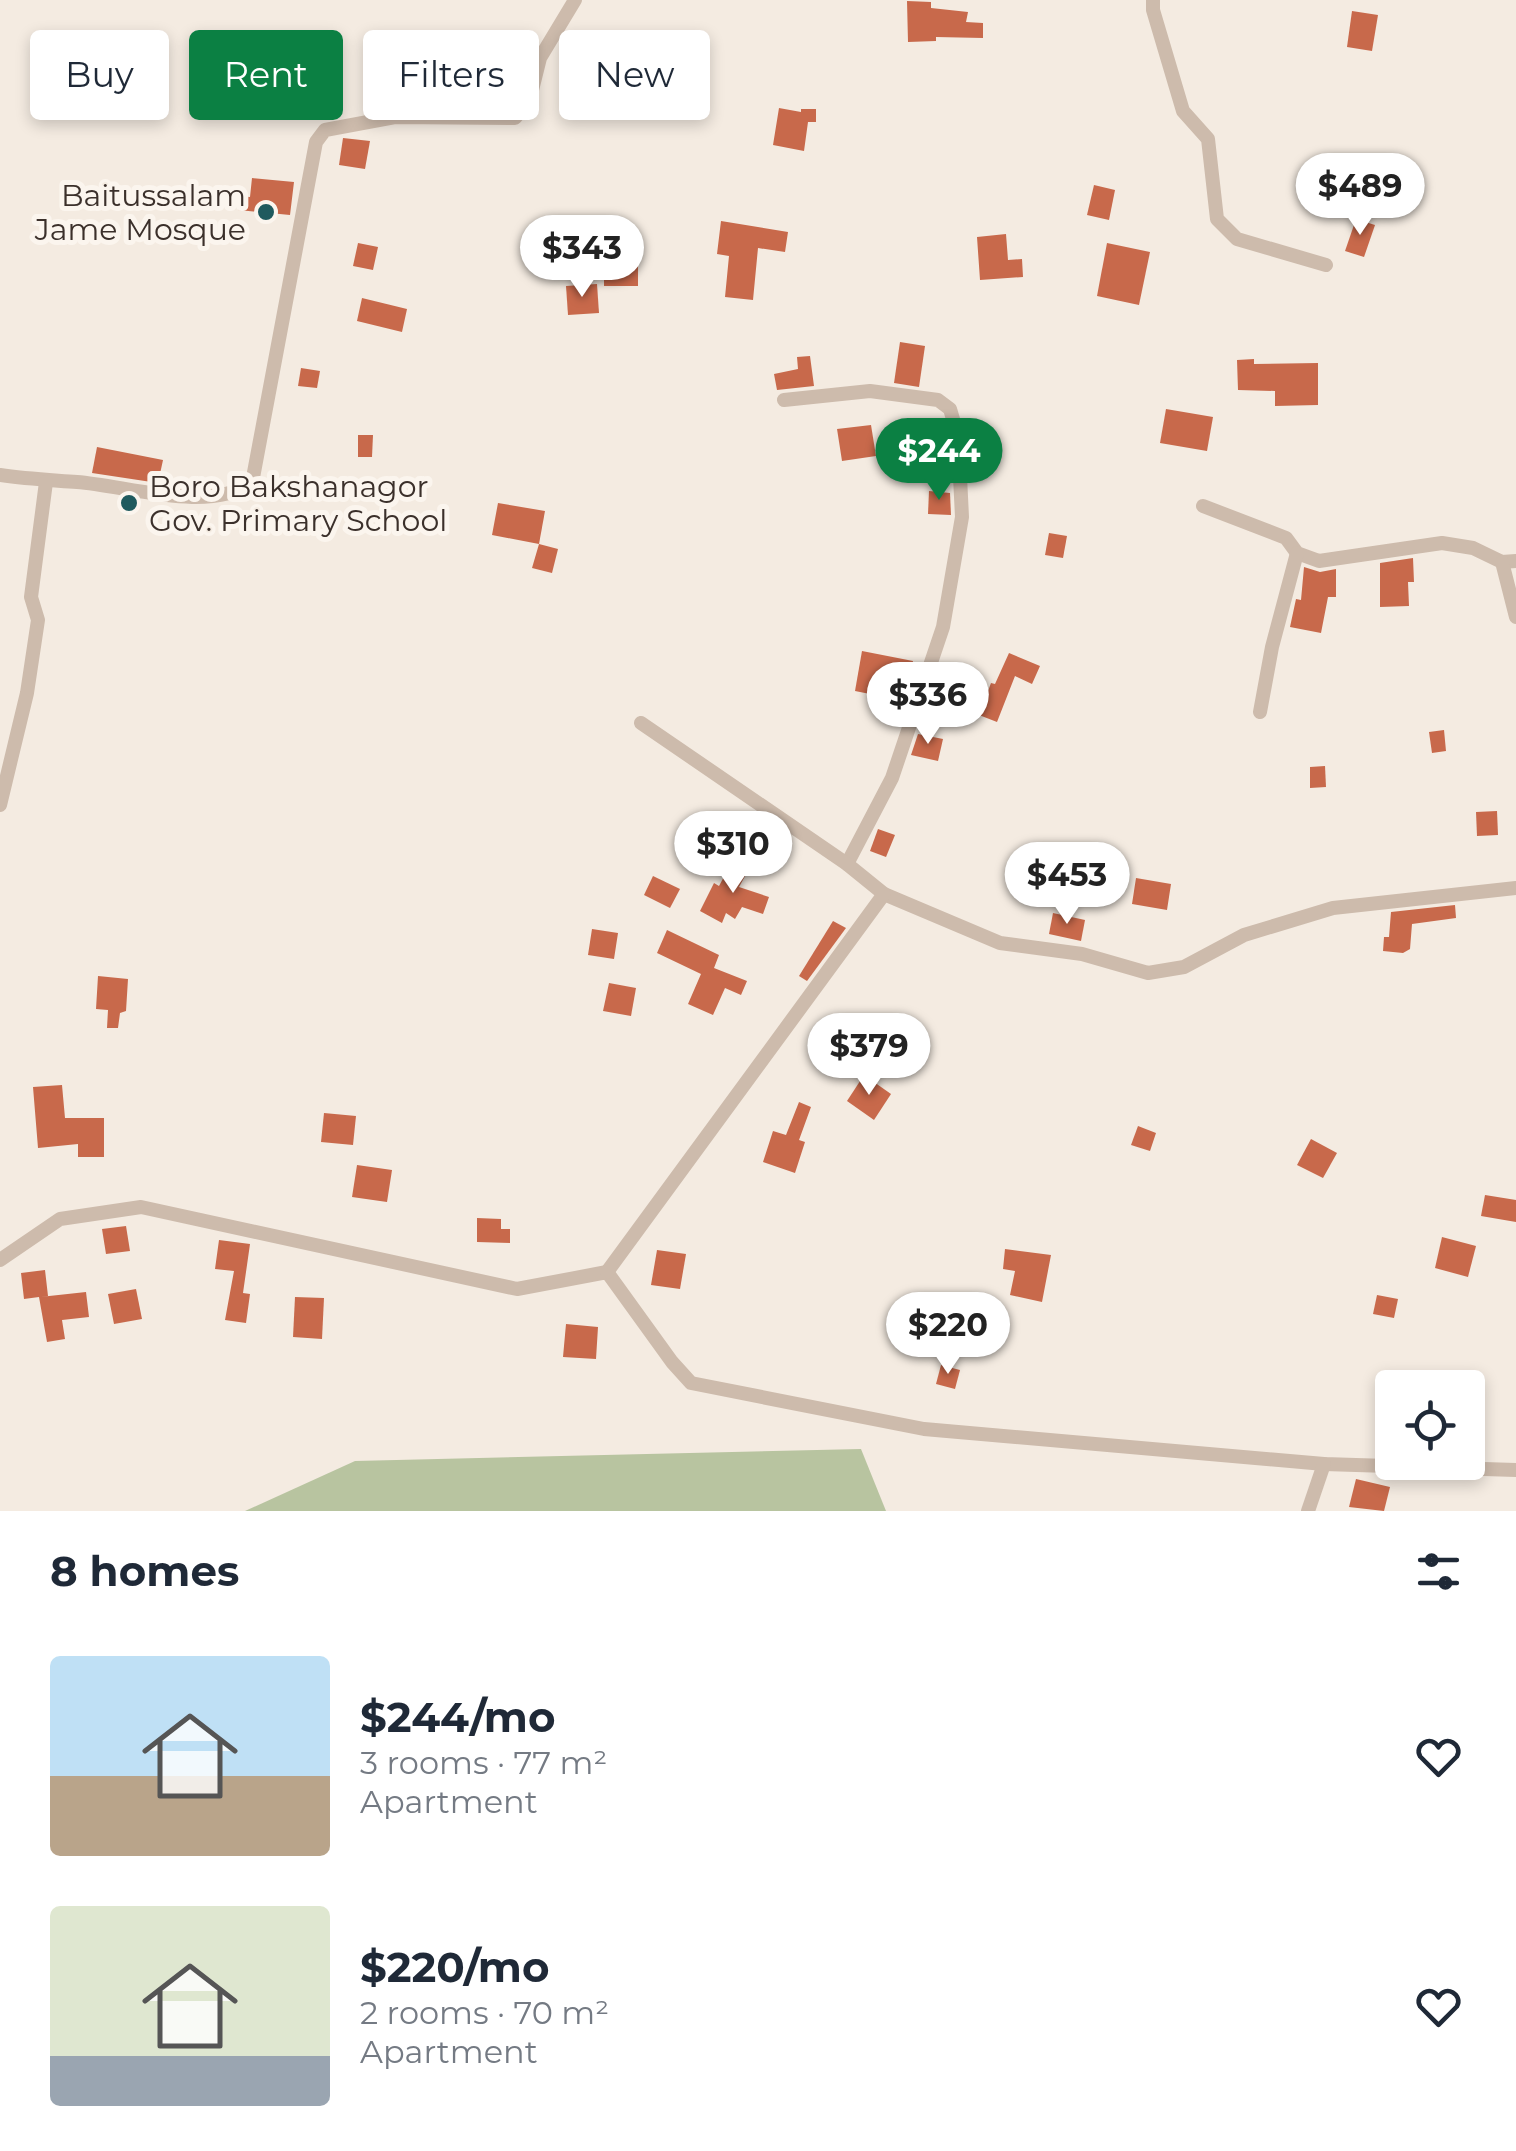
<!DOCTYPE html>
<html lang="en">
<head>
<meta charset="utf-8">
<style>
	:root { --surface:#fff; --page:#f6f6f7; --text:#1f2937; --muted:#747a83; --accent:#0b8043 }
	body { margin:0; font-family:Montserrat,sans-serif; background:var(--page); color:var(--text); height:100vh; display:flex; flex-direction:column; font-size:38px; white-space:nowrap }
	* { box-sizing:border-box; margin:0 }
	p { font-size:32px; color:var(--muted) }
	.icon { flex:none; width:55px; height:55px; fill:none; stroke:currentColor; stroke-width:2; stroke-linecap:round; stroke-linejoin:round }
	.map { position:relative; height:1511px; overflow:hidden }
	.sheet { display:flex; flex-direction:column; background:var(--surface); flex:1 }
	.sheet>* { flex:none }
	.hud { position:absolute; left:30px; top:30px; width:1000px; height:90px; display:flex; gap:20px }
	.tools { position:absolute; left:1375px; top:1370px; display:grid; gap:20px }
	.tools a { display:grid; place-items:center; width:110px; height:110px; border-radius:10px; background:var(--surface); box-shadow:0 5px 15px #0003; font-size:50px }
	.price { position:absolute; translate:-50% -85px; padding:0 22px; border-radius:35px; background:#fff; color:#222; font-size:32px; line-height:65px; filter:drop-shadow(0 2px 5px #0008) }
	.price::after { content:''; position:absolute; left:50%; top:60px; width:30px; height:22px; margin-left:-15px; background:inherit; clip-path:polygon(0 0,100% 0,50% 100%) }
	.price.active { background:var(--accent); color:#fff }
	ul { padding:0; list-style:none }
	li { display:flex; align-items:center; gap:30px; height:250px; padding:0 50px }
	li span { display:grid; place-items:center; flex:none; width:280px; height:200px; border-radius:10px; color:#555 }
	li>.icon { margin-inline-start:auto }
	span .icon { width:120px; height:120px; fill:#fffc; stroke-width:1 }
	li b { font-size:42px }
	h2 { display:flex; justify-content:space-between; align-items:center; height:120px; padding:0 50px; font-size:42px }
	.pill { padding:0 35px; border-radius:10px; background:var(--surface); box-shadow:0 5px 15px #0003; font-size:35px; line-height:90px }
	.pill.active { background:var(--accent); color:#fff }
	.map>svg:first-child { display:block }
</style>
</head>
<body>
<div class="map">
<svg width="1516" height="1511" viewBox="0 0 1516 1511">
	<rect width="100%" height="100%" fill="#f4ebe1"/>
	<path fill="#b8c4a0" d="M861,1449L886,1511H245L355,1461Z"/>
	<g fill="#c8694b">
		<path d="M907,1L931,2V8L968,12L966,22L983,23V38L936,37V41L908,42Z"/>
		<path d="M1352,11L1378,15L1372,51L1347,47Z"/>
		<path d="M575,35L597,39L592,66L571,62Z"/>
		<path d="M779,108L801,112V109H816V122H808L804,151L773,145Z"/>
		<path d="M343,138L370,141L365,169L339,165Z"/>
		<path d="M252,178L294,182L290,215L238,210L239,196L250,197Z"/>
		<path d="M1094,185L1115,190L1109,220L1087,215Z"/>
		<path d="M1356,219L1375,225L1364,257L1345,251Z"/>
		<path d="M721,221L788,232L785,252L758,248L753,300L725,297L729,256L717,254Z"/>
		<path d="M1006,234L1008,260L1022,259L1023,277L980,280L977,237Z"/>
		<path d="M358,243L378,247L373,270L353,266Z"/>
		<path d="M1107,243L1150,252L1139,305L1097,296Z"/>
		<path d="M638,265V286H604V266Z"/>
		<path d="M597,284L599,313L568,315L566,286Z"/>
		<path d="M362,298L407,309L402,332L357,321Z"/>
		<path d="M900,342L925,346L919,387L894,383Z"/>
		<path d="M810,356L814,386L777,390L774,374L798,369L797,357Z"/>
		<path d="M1254,359V364L1318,363V405L1275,406V391L1238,390L1237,360Z"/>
		<path d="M301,368L320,371L317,388L298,386Z"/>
		<path d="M1166,409L1213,417L1207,451L1160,443Z"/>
		<path d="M871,425L876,456L842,461L837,429Z"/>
		<path d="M358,435H373L372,457H358Z"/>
		<path d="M97,447L163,460L158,483L92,473Z"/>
		<path d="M929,491L950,493L951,515L928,514Z"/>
		<path d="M498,503L545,511L539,544L492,535Z"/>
		<path d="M1049,533L1067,536L1063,558L1045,555Z"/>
		<path d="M539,544L558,549L552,573L532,568Z"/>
		<path d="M1413,558L1414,582H1408L1409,606L1380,607V563Z"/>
		<path d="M1304,567L1320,572L1336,569V597H1328L1321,633L1290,627L1296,599L1301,600Z"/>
		<path d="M862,651L913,661L905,701L855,691Z"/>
		<path d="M1009,653L1040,666L1032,684L1015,676L997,722L979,715L991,683L995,684Z"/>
		<path d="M1444,730L1446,751L1432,753L1429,732Z"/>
		<path d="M918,734L943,739L938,761L911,755Z"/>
		<path d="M1325,766L1326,787L1310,788V767Z"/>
		<path d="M1497,811L1498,835L1477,836L1476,812Z"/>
		<path d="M878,829L895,835L886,857L870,851Z"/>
		<path d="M733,860L749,869L739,887L769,897L763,914L742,907L735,919L726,913L722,923L700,911L714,883L719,886Z"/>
		<path d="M653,876L680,889L670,908L644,895Z"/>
		<path d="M1136,878L1171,884L1167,910L1132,904Z"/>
		<path d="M1455,905L1456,918L1412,924L1410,949L1403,953L1383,951L1384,937H1389L1391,912Z"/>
		<path d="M1053,913L1085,920L1081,941L1049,934Z"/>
		<path d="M833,921L846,928L807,981L799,976Z"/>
		<path d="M592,929L618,933L614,959L588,955Z"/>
		<path d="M667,930L719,955L714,968L747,981L741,995L725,988L713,1015L688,1004L701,974L657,953Z"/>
		<path d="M98,976L128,979L126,1011L120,1013L118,1028H107L108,1010L96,1009Z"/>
		<path d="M609,983L636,988L631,1016L603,1011Z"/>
		<path d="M848,1034L866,1045L853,1066L835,1055Z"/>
		<path d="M864,1075L891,1094L874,1120L847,1101Z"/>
		<path d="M62,1085L65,1118H104V1157H78V1144L38,1148L33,1087Z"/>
		<path d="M799,1102L811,1107L799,1140L805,1142L795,1173L763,1162L773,1131L786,1135Z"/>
		<path d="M324,1113L356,1116L353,1145L321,1142Z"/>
		<path d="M1138,1126L1156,1133L1150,1151L1131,1145Z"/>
		<path d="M1311,1139L1337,1153L1323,1178L1297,1165Z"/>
		<path d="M357,1165L392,1170L387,1202L352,1197Z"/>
		<path d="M1485,1195L1516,1200V1222L1481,1216Z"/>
		<path d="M477,1218L501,1219V1229H510V1243L477,1242Z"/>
		<path d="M126,1226L130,1251L106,1254L102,1229Z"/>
		<path d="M1442,1237L1476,1246L1468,1277L1435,1268Z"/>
		<path d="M219,1240L250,1244L243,1293L250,1294L246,1323L225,1320L234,1271L215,1269Z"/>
		<path d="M1005,1249L1051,1255L1042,1302L1010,1295L1015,1271L1003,1269Z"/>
		<path d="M657,1250L686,1254L680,1289L651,1285Z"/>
		<path d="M45,1270L48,1296L40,1297L86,1292L89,1317L62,1320L65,1339L47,1342L39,1297L24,1299L21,1273Z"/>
		<path d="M136,1289L142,1319L114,1324L108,1294Z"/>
		<path d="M1377,1295L1398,1299L1394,1318L1373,1314Z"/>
		<path d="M295,1297L324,1298L322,1339L293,1337Z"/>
		<path d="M566,1324L598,1327L596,1359L563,1357Z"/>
		<path d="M941,1365L960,1370L955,1389L936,1384Z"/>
		<path d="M1356,1479L1390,1487L1384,1511L1349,1507Z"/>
	</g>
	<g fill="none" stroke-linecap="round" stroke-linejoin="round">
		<g stroke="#cdbbac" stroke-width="14">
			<path d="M1153,0V10L1183,111L1208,139L1217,219L1237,239L1326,265"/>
			<path d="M784,400L870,391L938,400L950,409L958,436L962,517L943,627L892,778L847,864"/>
			<path d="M0,475C26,479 51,480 77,482C128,486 208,513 252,483L316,142L325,130L395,117L515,118L529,102L540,58L575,0"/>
			<path d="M1203,506L1286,538L1297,553L1319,561L1442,543L1473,548L1502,562L1516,561"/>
			<path d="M1502,562L1516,617"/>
			<path d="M1260,712L1272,647L1297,553"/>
			<path d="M0,805L27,693L38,620L31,597L46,482"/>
			<path d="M884,894L1000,943L1082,954L1148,973L1184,967L1244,935L1333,908L1516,888"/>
			<path d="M0,1260L60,1219L141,1207L517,1289L607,1272L672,1362L691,1383L924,1429L1324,1464L1516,1470"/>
			<path d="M607,1272L884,894L847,864L641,723"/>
			<path d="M1308,1511L1324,1464"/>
		</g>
	</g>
	<g fill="#1f5a5e" stroke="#fbf5ee" stroke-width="4">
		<circle cx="266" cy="212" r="10"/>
		<circle cx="129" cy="503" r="10"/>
	</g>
	<g text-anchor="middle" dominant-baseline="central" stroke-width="10" stroke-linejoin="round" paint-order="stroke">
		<g font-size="30" fill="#3b302b" stroke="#fbf5ee" text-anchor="end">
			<text x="246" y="195">Baitussalam<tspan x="246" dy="34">Jame Mosque</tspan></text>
			<text x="149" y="486" text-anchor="start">Boro Bakshanagor<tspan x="149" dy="34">Gov. Primary School</tspan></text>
		</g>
	</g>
</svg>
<div class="tools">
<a><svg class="icon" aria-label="locate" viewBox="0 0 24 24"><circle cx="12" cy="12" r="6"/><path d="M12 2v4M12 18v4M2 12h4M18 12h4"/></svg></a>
</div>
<b class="price" style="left:1360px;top:238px">$489</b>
<b class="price" style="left:582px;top:300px">$343</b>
<b class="price active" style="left:939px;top:503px">$244</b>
<b class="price" style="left:928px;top:747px">$336</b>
<b class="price" style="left:733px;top:896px">$310</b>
<b class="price" style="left:1067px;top:927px">$453</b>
<b class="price" style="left:869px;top:1098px">$379</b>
<b class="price" style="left:948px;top:1377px">$220</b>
<div class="hud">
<a class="pill">Buy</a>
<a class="pill active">Rent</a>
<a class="pill">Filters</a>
<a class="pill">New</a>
</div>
</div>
<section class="sheet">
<h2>8 homes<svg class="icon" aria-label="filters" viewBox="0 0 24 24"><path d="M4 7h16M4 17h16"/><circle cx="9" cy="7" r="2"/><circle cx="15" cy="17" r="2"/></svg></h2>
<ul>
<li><span style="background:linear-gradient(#bfe0f5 60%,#b9a48a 0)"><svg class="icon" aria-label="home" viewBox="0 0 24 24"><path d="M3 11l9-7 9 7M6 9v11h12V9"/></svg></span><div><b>$244/mo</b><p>3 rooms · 77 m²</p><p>Apartment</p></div><svg class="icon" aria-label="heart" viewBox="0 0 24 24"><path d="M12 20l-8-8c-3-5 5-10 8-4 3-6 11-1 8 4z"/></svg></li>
<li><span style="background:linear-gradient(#dfe7d0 75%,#9aa5b1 0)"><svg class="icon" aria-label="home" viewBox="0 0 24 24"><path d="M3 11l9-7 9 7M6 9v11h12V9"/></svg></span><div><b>$220/mo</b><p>2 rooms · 70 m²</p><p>Apartment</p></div><svg class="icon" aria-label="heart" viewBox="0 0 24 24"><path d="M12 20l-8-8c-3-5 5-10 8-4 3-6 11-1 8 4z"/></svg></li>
</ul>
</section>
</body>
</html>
